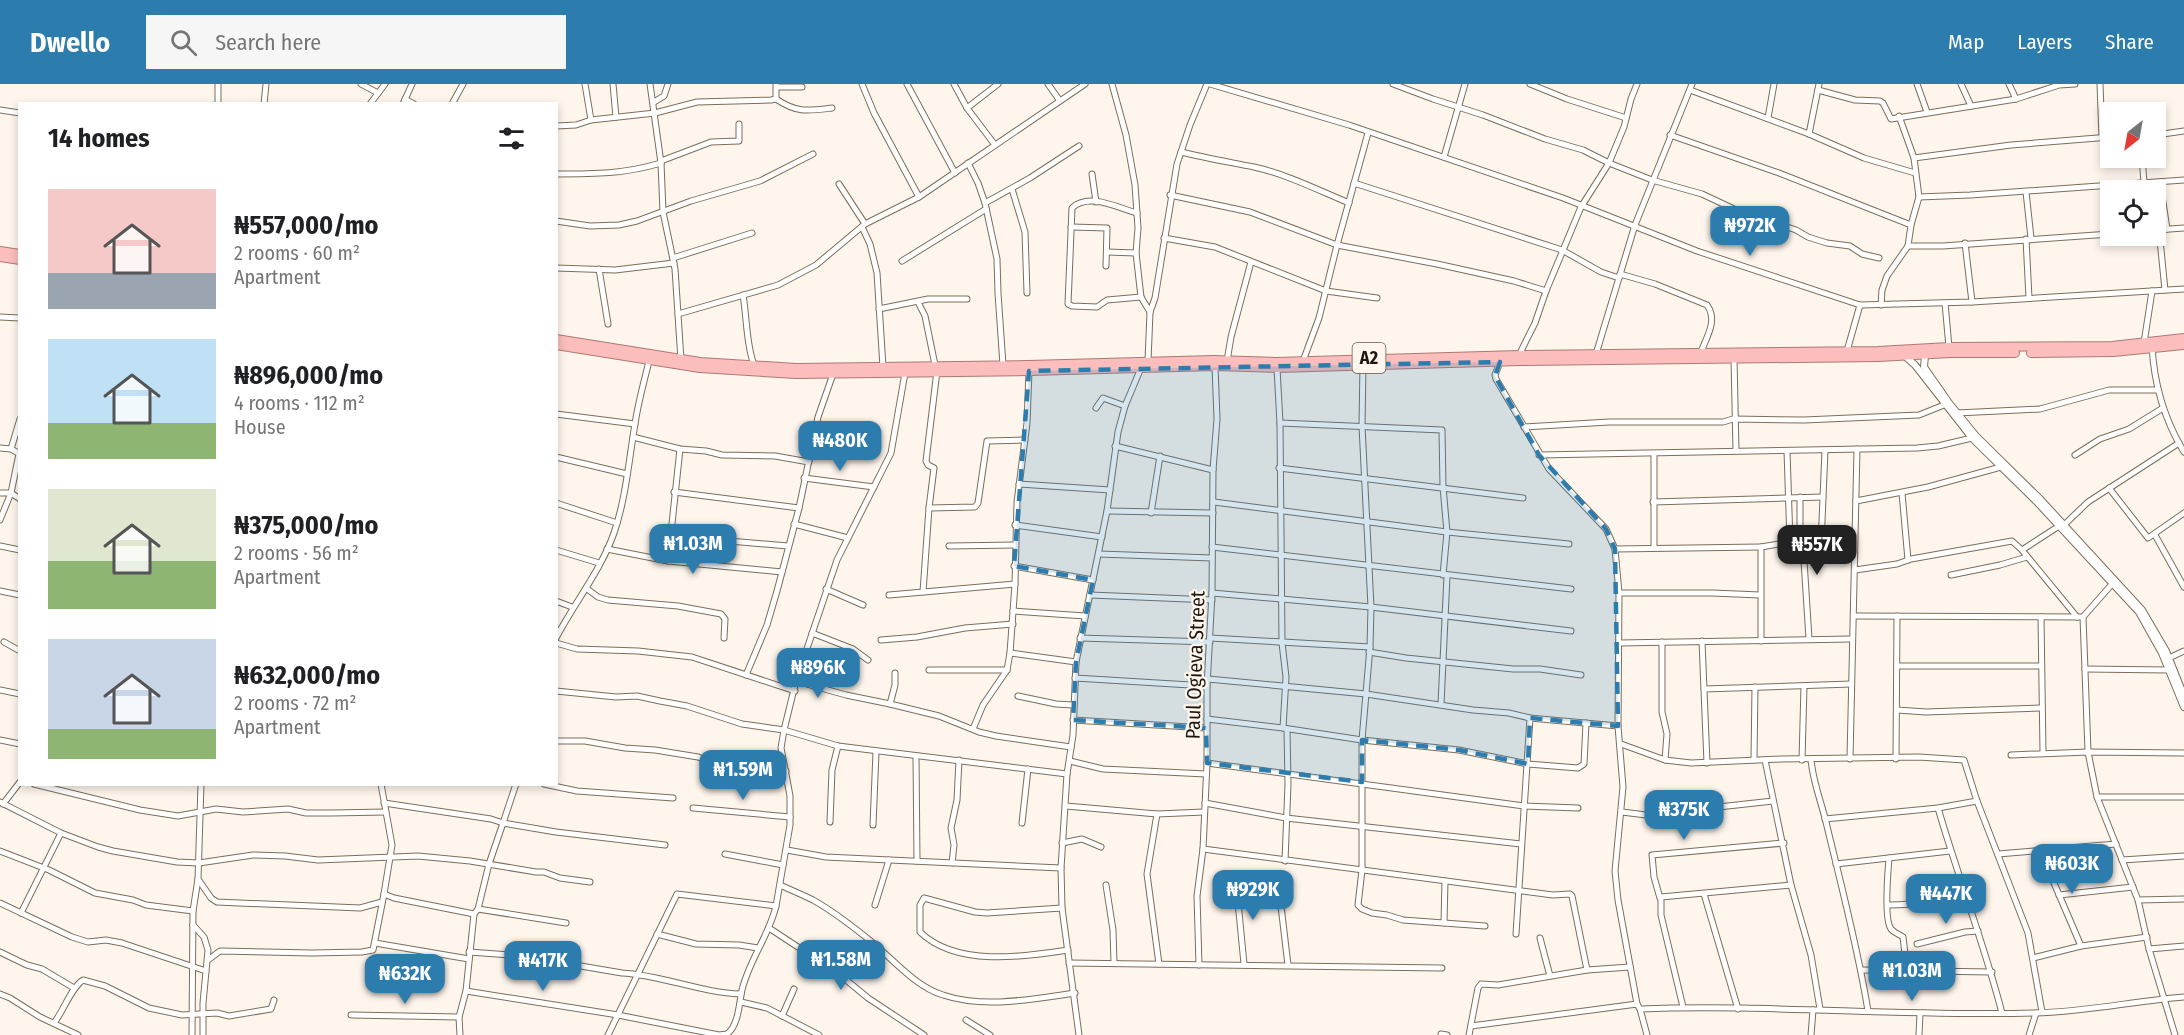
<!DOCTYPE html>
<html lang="en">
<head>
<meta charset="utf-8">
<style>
	:root { --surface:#fff; --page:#f6f6f6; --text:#202124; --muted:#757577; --accent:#2d7cae }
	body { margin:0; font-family:"Fira Sans Condensed",sans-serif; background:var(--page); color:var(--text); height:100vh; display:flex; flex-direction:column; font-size:22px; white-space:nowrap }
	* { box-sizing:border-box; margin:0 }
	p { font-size:20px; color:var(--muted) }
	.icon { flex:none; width:33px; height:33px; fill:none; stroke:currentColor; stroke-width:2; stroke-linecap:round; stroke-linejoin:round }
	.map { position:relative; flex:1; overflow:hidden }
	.side { position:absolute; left:18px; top:18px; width:540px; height:684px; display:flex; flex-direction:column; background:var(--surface); border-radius:0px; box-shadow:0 3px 9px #0003 }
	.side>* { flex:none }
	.needle { width:39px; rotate:211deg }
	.controls { position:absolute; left:2100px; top:18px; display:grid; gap:12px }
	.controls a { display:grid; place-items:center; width:66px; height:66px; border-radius:0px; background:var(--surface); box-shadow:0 3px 9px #0003; font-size:30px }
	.price { position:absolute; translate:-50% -51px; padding:0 14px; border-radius:12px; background:var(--accent); color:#fff; font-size:20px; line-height:39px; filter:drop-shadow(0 2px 3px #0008) }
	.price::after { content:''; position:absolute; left:50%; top:36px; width:18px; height:14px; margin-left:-9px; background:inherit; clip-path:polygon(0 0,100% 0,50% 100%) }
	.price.on { background:#222; color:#fff }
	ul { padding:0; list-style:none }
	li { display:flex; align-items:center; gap:18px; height:150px; padding:0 30px }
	li span { display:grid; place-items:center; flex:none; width:168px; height:120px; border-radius:0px; color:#555 }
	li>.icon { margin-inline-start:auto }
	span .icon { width:72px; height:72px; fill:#fffc; stroke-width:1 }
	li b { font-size:26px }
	h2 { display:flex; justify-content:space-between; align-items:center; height:72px; padding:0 30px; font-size:26px }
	header { display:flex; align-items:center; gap:36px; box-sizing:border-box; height:84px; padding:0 30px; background:var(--accent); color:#fff }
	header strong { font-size:28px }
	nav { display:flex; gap:33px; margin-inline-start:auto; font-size:21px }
	.search { width:420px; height:54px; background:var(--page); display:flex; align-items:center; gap:15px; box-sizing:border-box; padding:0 21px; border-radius:0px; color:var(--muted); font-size:22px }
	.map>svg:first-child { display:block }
</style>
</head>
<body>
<header>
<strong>Dwello</strong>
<div class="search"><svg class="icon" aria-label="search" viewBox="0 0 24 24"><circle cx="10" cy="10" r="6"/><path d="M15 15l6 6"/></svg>Search here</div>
<nav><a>Map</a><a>Layers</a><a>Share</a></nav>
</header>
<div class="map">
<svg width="2184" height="951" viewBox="0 0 2184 951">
	<rect width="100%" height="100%" fill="#fef6ed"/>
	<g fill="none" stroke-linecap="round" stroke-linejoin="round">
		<g stroke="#7d6d59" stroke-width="7">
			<g id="minor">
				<path d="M361,0L378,9"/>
				<path d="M585,0L591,36"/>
				<path d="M613,0L616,33"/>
				<path d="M650,0L661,79L663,128L675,185L681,276"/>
				<path d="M862,0L874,29L919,113"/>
				<path d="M907,0L955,89"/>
				<path d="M954,0L967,24L995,61"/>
				<path d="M1048,0L1060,17"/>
				<path d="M1112,0L1126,51L1135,101L1138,144L1136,169L1141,213L1150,228"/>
				<path d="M1210,0L1349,41L1563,114L1697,167L1860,221L1972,218L2184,205"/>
				<path d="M1393,0L1433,15L1483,31L1545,55L1583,66L1609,79L1652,96L1702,110L1734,125L1796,146L1808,153L1827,159L1850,162L1862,170L1879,174"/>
				<path d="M1530,0L1567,15L1626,34"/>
				<path d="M1917,0L1927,28"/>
				<path d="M1961,0L1971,22"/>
				<path d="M2009,0L2016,15"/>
				<path d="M2100,0L2102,54"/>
				<path d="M777,3H802"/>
				<path d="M1690,6L1809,50L1864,74L1915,89"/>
				<path d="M1818,6L1855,16L1880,17L1883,19L1891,35L2016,15L2059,1L2075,0"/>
				<path d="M405,15L414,20"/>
				<path d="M776,15C797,29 807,27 832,24"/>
				<path d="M654,18L664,12L668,0"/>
				<path d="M218,20V0"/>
				<path d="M264,20L266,0"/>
				<path d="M370,20L385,0"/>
				<path d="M403,20L412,0"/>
				<path d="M452,20L463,0"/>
				<path d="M967,24L998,0"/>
				<path d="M0,26L20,29"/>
				<path d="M1768,34L1774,0"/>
				<path d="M556,42L576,41L591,36L655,29L697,18L771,16L776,15V0"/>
				<path d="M1809,50L1819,0"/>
				<path d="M1670,51L1779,89L1911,141"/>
				<path d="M2156,51L2184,47"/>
				<path d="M1181,68C1205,74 1229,78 1254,83C1286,90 1318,106 1349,119"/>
				<path d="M1444,73L1465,0"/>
				<path d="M1914,74L2011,61L2110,53"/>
				<path d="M2142,74L2144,98"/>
				<path d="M661,77L711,58L739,57V40"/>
				<path d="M968,79L978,99L985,119L997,175L998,209L1003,281"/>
				<path d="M556,90C595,90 624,90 661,79"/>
				<path d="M1092,90L1096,118"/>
				<path d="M2160,98L2167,145"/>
				<path d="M1354,99L1562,166L1601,188L1619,194"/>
				<path d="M839,100L865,140"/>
				<path d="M1012,105L1025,148L1027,209"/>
				<path d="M2026,108L2031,154"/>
				<path d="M1170,111L1250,128L1337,161L1437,180L1514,197L1546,207"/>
				<path d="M1919,113L1970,111L2184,96"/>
				<path d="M985,119L1030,94L1079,62"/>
				<path d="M1137,129C1118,124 1089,108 1072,124L1068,220L1072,222L1097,223L1107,216L1141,213"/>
				<path d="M556,137L590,142L619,141L637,137L691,117L760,97L813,70"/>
				<path d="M862,143L870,160L877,189L883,283"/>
				<path d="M1071,143L1107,144L1106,182"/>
				<path d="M2156,146L2184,144"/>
				<path d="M2159,146L2165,206"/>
				<path d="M1164,154L1215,163L1326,207L1377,214"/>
				<path d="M2026,155L2029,214"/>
				<path d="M1965,159L1972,218"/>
				<path d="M1908,162H1943L2110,150"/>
				<path d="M1107,168L1136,169"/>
				<path d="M673,174L752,149"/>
				<path d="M902,177L986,125"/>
				<path d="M556,184L615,186L674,179"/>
				<path d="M599,185L608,240"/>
				<path d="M1620,190L1655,200L1707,221C1718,236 1707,252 1701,268"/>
				<path d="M743,211C747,234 746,260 754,281"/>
				<path d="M918,218L925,232L935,281"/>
				<path d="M1945,219L1949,263"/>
				<path d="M1881,221L1882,206L1887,192L1908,162L1911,141L1919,113L1914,74L1899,32"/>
				<path d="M879,225L928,215H967"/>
				<path d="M678,230L778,201L816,181L865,140L919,113L1085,0"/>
				<path d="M0,233L20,234"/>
				<path d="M2144,259L2152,207"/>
				<path d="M2152,262C2154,300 2164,335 2184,368"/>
				<path d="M1847,267L1860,221"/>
				<path d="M1596,270L1635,141L1692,0"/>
				<path d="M1519,271L1535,239L1546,207L1581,123L1609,79L1624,43L1631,15L1637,0"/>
				<path d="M1734,274L1736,367"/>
				<path d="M1148,277L1150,228L1155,214L1177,80L1190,41L1207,0"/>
				<path d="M1227,277L1231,253L1251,178"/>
				<path d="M1303,277L1319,234L1337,161L1368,49"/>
				<path d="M1500,278L1495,291L1496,295L1549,385L1606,445L1615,465L1619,509L1618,642L1623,703L1615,787L1618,816L1637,920L1640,925L1647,951"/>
				<path d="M1363,280L1362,342L1371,523L1370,563L1362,656V786L1358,821L1362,825L1372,829L1387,831L1403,836L1485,842"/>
				<path d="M1277,284L1280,339L1282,559L1286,593L1283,644"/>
				<path d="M1096,324L1103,314L1125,322"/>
				<path d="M1957,329L2040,325L2109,306H2157"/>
				<path d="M556,330L635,340"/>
				<path d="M1280,339L1442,346L1443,403L1447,448L1443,491"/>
				<path d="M1524,343L1609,338H1723L1733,335L1804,336L1919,331L1944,321"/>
				<path d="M814,351L859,358"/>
				<path d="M633,353L680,365L706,367L722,371L775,372L809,378"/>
				<path d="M1115,362L1213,386"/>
				<path d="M0,364L11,365L20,370"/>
				<path d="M11,365L20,335"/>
				<path d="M1539,371L1917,364L1938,362L1972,354"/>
				<path d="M2075,371L2100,355L2129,345L2163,324"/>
				<path d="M556,373L627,390"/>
				<path d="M1279,384L1523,414"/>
				<path d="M804,394L874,403"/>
				<path d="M1019,400L1110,406"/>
				<path d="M2109,404L2148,454L2184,429"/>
				<path d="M674,408L799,424"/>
				<path d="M0,409H11L20,415"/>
				<path d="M1902,409L1908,476"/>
				<path d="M1856,417L1928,403L2001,383"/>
				<path d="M1214,418L1447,448L1569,460"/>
				<path d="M1653,418L1823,413"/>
				<path d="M556,419L617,439"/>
				<path d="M929,424L975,423L978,419L987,357L1025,356"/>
				<path d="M1107,427L1213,429"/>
				<path d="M1151,429L1160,372"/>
				<path d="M0,436L11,409L19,370"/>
				<path d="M794,440L848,454"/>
				<path d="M1015,441L1102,453"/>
				<path d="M2064,441L2088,418L2179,359"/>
				<path d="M1800,443V413"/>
				<path d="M2155,451L2184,503"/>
				<path d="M671,452L788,462"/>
				<path d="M1790,458L1800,459L1803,461L1809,555"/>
				<path d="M1821,461L1825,366"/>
				<path d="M0,462L20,466"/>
				<path d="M949,462L1015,461"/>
				<path d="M1212,463L1571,505"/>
				<path d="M1654,464V370"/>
				<path d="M607,465L668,477L782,488"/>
				<path d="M1615,465L1761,463"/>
				<path d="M556,466L599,479"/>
				<path d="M2022,466L2059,442"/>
				<path d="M1099,470L1212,474"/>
				<path d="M668,477L680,365"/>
				<path d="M1014,482L1093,496"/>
				<path d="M1855,486L1897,480L1911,475L2012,457L2022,466L2077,533"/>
				<path d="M1951,491L2000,481L2027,473"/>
				<path d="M586,504L598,513L608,516L678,522L721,530L725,535L724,554"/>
				<path d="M826,505L863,521"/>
				<path d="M0,507L20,511"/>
				<path d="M923,508L929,424L934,384L928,381L926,377L937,287"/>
				<path d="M1212,509L1371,523L1571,547"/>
				<path d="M1619,509H1712L1760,511"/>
				<path d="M889,511L1015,500"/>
				<path d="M1090,511L1212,516"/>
				<path d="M556,517L572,523"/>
				<path d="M1013,527L1085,532"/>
				<path d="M1854,532L2083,533L2113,499"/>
				<path d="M2041,533L2043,668"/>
				<path d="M2083,533L2088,668L2097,713L2138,816L2149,865L2175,951"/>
				<path d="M812,549L853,565L868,576"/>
				<path d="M556,554C575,518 601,486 614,449C626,414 629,375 635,340C638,319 644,298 649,277"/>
				<path d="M1080,554L1210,558"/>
				<path d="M1210,554L1370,563"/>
				<path d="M881,556L917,553L965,544L1013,540"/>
				<path d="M1702,557L1707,679"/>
				<path d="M1761,557V463L1790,458L1787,367"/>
				<path d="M4,558L20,567"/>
				<path d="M1662,558V628L1667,650L1665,676"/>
				<path d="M556,559L577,565L638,567L692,573L795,607"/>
				<path d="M1619,559L1851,555"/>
				<path d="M1369,568L1406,574L1513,585H1540L1581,591"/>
				<path d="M1010,569L1076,578"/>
				<path d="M2169,574L2184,567"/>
				<path d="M1897,582H2041"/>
				<path d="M2085,585L2169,586"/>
				<path d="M929,586H1007"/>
				<path d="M895,589V601L890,620L939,632L979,648L996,652L1071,663"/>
				<path d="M746,591L767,541L777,507L799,424L818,333L833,290"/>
				<path d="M1075,594L1207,602"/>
				<path d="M1208,595L1366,610L1473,626L1509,629L1530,634L1618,642"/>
				<path d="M796,597L846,611L890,620"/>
				<path d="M1704,605L1851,600"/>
				<path d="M0,606L20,610"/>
				<path d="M556,607L616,613L637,612L660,617L687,622L742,640L784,646L838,662L1067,690"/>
				<path d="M1018,612L1056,620L1073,621"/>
				<path d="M1441,620L1447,492"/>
				<path d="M1897,626L1926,628L2042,624"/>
				<path d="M1207,635L1283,644L1362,656L1459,666L1528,680L1578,684L1584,680L1586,639"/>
				<path d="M1073,636L1206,644"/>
				<path d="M973,645L983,621L1007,586L1010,569L1015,500L1017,418L1027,339L1029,287"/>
				<path d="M0,656L20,660"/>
				<path d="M556,657H585L625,664L655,666L698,673L728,684L754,690L775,691L786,687"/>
				<path d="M1621,660L1665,676L1691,679L1781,675L1919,673L1964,676L1977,717L2028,849L2042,928"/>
				<path d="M2011,671L2088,668L2184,669"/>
				<path d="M916,672L917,777"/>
				<path d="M1850,675L1857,365"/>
				<path d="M1896,675L1897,532"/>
				<path d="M1754,676L1755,603"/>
				<path d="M1765,676L1791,801L1811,871L1820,925"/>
				<path d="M1802,676L1804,602"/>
				<path d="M1811,676C1813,698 1821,717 1826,738C1841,801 1858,864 1868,927"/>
				<path d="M1070,677L1103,685L1206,690"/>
				<path d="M1207,679L1524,722L1578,724"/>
				<path d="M34,700L140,726L178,732L216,725L243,728L288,725L306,729H332L385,728"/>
				<path d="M544,700L577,707L673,714"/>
				<path d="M2097,713H2184"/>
				<path d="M0,718L61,749L98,763L113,767L177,778L199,779L253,771L285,772L318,776L418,772L470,777L536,788H544L560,794L590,798"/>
				<path d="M384,719L491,735L503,739L516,700"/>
				<path d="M1205,719L1286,734L1521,760"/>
				<path d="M3,720L20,698"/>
				<path d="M1066,722L1157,730L1204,728"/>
				<path d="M693,724L790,733"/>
				<path d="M1938,724C1958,793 1984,859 2002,929"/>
				<path d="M1622,728L1646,731L1773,717"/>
				<path d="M1157,730L1147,790L1159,880"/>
				<path d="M1825,735L1938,724L1977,717"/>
				<path d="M830,738L832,686L838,662"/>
				<path d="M1022,739L1028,685"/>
				<path d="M873,741L876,668"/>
				<path d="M1062,759L1082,755L1101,763"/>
				<path d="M1203,765L1553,811L1570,810L1572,812L1587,886"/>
				<path d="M787,766L826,773L1061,784"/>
				<path d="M0,767L49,786L95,809L133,816L146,821L193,827"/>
				<path d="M2044,767L2054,799L2081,862"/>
				<path d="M725,770L783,781"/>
				<path d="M1998,770L2116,760"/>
				<path d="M1889,774C1888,786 1884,836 1891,845C1894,849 1899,850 1903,853L1907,887"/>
				<path d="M2122,776L2184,772"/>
				<path d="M1285,777L1288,700L1287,645"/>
				<path d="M952,779L954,761L951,744L957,716L959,676"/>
				<path d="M1836,780L1950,767"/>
				<path d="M198,795L211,814L217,818L360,824L382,818"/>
				<path d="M1236,797L1244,880"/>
				<path d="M1278,797L1288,881"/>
				<path d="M780,801C791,806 803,811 813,816C833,827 863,850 880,865C898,881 919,904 943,911C985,925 1032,915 1075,909"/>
				<path d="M1106,801L1113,846L1114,879"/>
				<path d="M384,810L394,814L474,830"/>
				<path d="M1704,810L1738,925"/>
				<path d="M2059,811L2133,803"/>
				<path d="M1660,814L1654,793L1652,771L1784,759"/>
				<path d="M2138,816L2184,815"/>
				<path d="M0,819L72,853L88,858L106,856L122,859L206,887"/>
				<path d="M875,821L889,776"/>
				<path d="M1888,821C1913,821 1942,817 1964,804"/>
				<path d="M1062,824L987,829L975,828L924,814L920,821V848C956,883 1023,873 1068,866"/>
				<path d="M478,825L566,839"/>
				<path d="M21,829L61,749"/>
				<path d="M1444,839L1445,797"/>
				<path d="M193,841L204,853L208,866L203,919V951"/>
				<path d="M769,844L839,890L868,914L924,951"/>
				<path d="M657,850L696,860L739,861L758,864"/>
				<path d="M1516,850L1530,634"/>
				<path d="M1540,854L1550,892"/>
				<path d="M375,859L469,875"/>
				<path d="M1917,860L1965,848L1978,847"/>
				<path d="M2149,865L2184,862"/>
				<path d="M0,868L27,881L42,885L74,904"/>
				<path d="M469,868L522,872L622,889C662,891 701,909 741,910"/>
				<path d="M2033,874L2081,862L2147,853"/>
				<path d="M208,876L220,867L312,869L362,868L373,866L384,810L392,761L381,700"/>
				<path d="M1069,879L1442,884"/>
				<path d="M1199,881L1197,812L1203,765L1207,679V602L1212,509L1213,386L1217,335L1215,282"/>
				<path d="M1861,886L1992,888"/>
				<path d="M466,907L618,931L719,951L727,950C739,941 739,919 742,906C749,876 769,852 776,822"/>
				<path d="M0,910L10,914L40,933L78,951"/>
				<path d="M741,918L767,924L819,951"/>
				<path d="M1683,923L1661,831V813L1791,801"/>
				<path d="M1640,925C1772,920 1903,933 2035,929C2085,928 2134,917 2184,913"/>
				<path d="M351,931L459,933"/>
				<path d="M782,932L794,905"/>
				<path d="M966,936L990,951"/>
				<path d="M54,939C64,926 71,904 83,896L105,902L149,924L182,931L217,929L229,932L271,925L274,916"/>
				<path d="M1471,942L1637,920"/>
				<path d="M1441,950L1447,951"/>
				<path d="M192,951L193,827L198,795L201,700"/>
				<path d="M460,951L459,933L466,907L474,830L478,825L489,780L503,739L556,748L665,761"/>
				<path d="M608,951L677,810L776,822L790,741V712L781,664L784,646L796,597L837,476L891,369L905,289"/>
				<path d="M1079,951L1062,824L1061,784L1067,690L1073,651L1076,578L1107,427L1118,348L1125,322L1141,284"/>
				<path d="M1469,951L1478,904L1481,900L1498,901L1587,886L1630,883"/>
				<path d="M1811,951L1813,926"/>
				<path d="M1919,951L1920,930"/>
				<path d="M2029,951L2036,929"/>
			</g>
		</g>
		<g stroke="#7d6d59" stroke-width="8">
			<g id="tertiary">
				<path d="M1925,271L1924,283L1949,319L1976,352L2040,415L2142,526L2166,567L2184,612"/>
				<path d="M1905,272L1915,281L1972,354L2037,418L2139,528L2162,569L2184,623"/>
			</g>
		</g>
		<g stroke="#ad7874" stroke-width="10">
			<g id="trunk">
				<path d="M0,167L20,170"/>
				<path d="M0,173L20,176"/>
				<path d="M556,255L700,278L796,284L1028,281L1214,276L1276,278L1519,271L1878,267L1949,263L2112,262L2184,254"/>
				<path d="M556,261L700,284L796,290L1029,287L1215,282L1277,284L1520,277L1879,273L1950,269H2015"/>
				<path d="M2031,269L2113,268L2184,261"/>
			</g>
		</g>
		<use href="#minor" stroke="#fff" stroke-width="5"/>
		<use href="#tertiary" stroke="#fff" stroke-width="6"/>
		<use href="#trunk" stroke="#fbbebc" stroke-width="8"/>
	</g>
	<path fill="#2d7cae" fill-opacity="0.2" stroke="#2d7cae" stroke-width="4.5" stroke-dasharray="12 8" stroke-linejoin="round" d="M1500,278L1495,292L1539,371L1606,445L1615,465L1618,642L1530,634L1528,680L1459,666L1362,656V698L1207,679L1206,644L1073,636L1076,578L1093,496L1014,482L1029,287Z"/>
	<g text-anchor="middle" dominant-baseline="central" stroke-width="4.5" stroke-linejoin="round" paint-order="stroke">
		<rect fill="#fef6ed" stroke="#615a52" stroke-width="1.5" x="1352.5" y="259" width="33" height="30" rx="4.5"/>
		<g font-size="18" font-weight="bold" fill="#1e170f">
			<text x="1369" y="274">A2</text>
		</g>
		<g font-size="20" fill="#1e170f" stroke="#fef6ed">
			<text transform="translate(1195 581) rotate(-88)">Paul Ogieva Street</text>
		</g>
	</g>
</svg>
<div class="controls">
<a><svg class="needle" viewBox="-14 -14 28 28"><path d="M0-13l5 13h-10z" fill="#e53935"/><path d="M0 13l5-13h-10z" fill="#757577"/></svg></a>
<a><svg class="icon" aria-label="locate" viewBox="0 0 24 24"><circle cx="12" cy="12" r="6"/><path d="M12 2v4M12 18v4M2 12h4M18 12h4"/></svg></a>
</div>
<b class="price" style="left:1750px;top:173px">₦972K</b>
<b class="price" style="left:840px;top:388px">₦480K</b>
<b class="price" style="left:693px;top:491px">₦1.03M</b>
<b class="price on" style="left:1817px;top:492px">₦557K</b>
<b class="price" style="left:818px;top:615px">₦896K</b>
<b class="price" style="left:743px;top:717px">₦1.59M</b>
<b class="price" style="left:1684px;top:757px">₦375K</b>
<b class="price" style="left:2072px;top:811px">₦603K</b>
<b class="price" style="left:1253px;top:837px">₦929K</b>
<b class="price" style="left:1946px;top:841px">₦447K</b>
<b class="price" style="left:841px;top:907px">₦1.58M</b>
<b class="price" style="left:543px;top:908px">₦417K</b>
<b class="price" style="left:1912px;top:918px">₦1.03M</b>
<b class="price" style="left:405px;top:921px">₦632K</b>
<section class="side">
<h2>14 homes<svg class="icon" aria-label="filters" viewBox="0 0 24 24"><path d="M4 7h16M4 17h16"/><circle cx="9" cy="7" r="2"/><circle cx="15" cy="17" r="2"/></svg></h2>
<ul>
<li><span style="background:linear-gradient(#f6c9c9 70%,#9aa5b1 0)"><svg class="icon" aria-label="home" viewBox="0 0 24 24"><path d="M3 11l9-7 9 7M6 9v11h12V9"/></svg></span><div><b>₦557,000/mo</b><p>2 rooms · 60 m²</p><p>Apartment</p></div></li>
<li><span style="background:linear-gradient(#bfe0f5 70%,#8fb573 0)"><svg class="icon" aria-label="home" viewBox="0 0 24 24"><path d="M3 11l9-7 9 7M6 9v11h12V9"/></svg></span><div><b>₦896,000/mo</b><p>4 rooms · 112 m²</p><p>House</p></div></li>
<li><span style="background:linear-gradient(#dfe7d0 60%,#8fb573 0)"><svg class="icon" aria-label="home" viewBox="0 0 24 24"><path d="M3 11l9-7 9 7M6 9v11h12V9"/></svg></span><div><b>₦375,000/mo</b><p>2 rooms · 56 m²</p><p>Apartment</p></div></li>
<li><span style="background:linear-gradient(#c9d6e8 75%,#8fb573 0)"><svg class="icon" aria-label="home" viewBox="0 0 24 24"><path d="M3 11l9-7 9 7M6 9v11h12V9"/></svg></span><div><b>₦632,000/mo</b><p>2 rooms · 72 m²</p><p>Apartment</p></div></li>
</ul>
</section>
</div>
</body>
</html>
